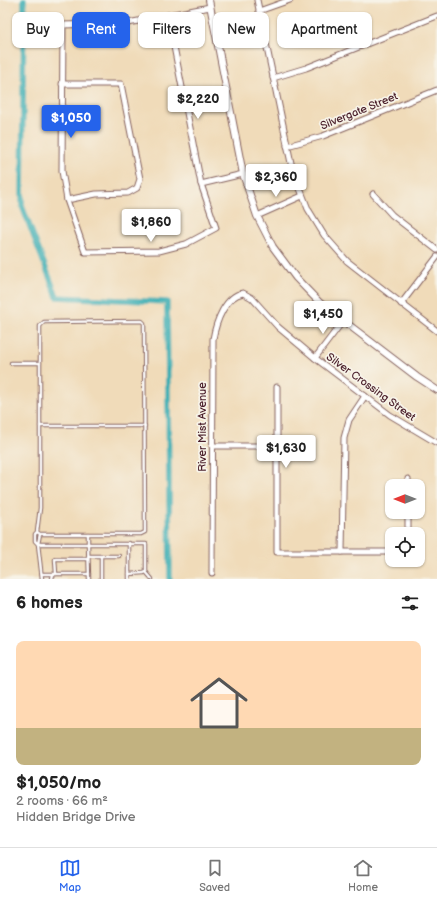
<!DOCTYPE html>
<html lang="en">
<head>
<meta charset="utf-8">
<style>
	:root { --surface:#fff; --page:#f6f6f6; --text:#222; --muted:#767676; --line:#e0e0e0; --accent:#2563eb }
	body { margin:0; font-family:"Balsamiq Sans",sans-serif; background:var(--page); color:var(--text); height:100vh; display:flex; flex-direction:column; font-size:15px; white-space:nowrap }
	* { box-sizing:border-box; margin:0 }
	p { font-size:13px; color:var(--muted) }
	.icon { flex:none; width:22px; height:22px; fill:none; stroke:currentColor; stroke-width:2; stroke-linecap:round; stroke-linejoin:round }
	.map { position:relative; height:579px; overflow:hidden }
	.drawer { display:flex; flex-direction:column; background:var(--surface); flex:1 }
	.drawer>* { flex:none }
	.hud { position:absolute; left:12px; top:12px; width:413px; height:36px; display:flex; gap:8px }
	.needle { width:26px; rotate:270deg }
	.tools { position:absolute; left:385px; top:479px; display:grid; gap:8px }
	.tools a { display:grid; place-items:center; width:40px; height:40px; border-radius:8px; background:var(--surface); box-shadow:0 1px 3px #0004; font-size:20px }
	.price { position:absolute; translate:-50% -34px; padding:0 9px; border-radius:4px; background:#fff; color:#222; font-size:13px; line-height:26px; filter:drop-shadow(0 1px 2px #0008) }
	.price::after { content:''; position:absolute; left:50%; top:24px; width:12px; height:9px; margin-left:-6px; background:inherit; clip-path:polygon(0 0,100% 0,50% 100%) }
	.price.active { background:var(--accent); color:#fff }
	ul { padding:0; list-style:none }
	li { display:grid; align-content:center; gap:8px; height:212px; padding:0 16px }
	li+li { border-top:1px solid var(--line) }
	li span { display:grid; place-items:center; height:124px; border-radius:8px; color:#555 }
	li>.icon { margin-inline-start:auto }
	span .icon { width:72px; height:72px; fill:#fffc; stroke-width:1 }
	li b { font-size:17px }
	h2 { display:flex; justify-content:space-between; align-items:center; height:48px; padding:0 16px; font-size:17px }
	.chip { padding:0 14px; border-radius:8px; background:var(--surface); box-shadow:0 1px 3px #0004; font-size:14px; line-height:36px }
	.chip.active { background:var(--accent); color:#fff }
	.tab-bar { display:flex; justify-content:space-around; align-items:center; height:56px; border-top:1px solid var(--line); background:var(--surface); font-size:11px; color:var(--muted) }
	.tab-bar a { display:grid; justify-items:center; gap:2px }
	.tab-bar .active { color:var(--accent) }
	.map>svg:first-child { display:block }
</style>
</head>
<body>
<div class="map">
<svg width="437" height="579" viewBox="0 0 437 579">
	<rect width="100%" height="100%" fill="#f7f3e8"/>
	<filter id="ink" filterUnits="userSpaceOnUse"><feTurbulence type="fractalNoise" baseFrequency=".025" numOctaves="2"/><feDisplacementMap in="SourceGraphic" scale="8" xChannelSelector="R" yChannelSelector="G"/><feConvolveMatrix kernelMatrix="1 2 1 2 8 2 1 2 1" color-interpolation-filters="sRGB"/></filter>
	<filter id="wash" filterUnits="userSpaceOnUse"><feTurbulence type="fractalNoise" baseFrequency=".012" numOctaves="4" result="noise"/><feDisplacementMap in="SourceGraphic" scale="16" xChannelSelector="R" yChannelSelector="G"/><feGaussianBlur stdDeviation="0.9" result="paint"/><feColorMatrix in="noise" values="0 0 0 0 0 0 0 0 0 0 0 0 0 0 0 0 0 1.4 0 .05"/><feComposite in="paint" operator="in"/></filter>
	<g filter="url(#wash)">
		<rect width="100%" height="100%" fill="#f0dbb9"/>
		<g fill="none" stroke-linecap="round" stroke-linejoin="round">
			<path stroke="#3badb3" stroke-width="5.5" d="M24,0L22,206L57,297L167,302L170,579"/>
		</g>
	</g>
	<g filter="url(#ink)">
		<g fill="none" stroke-linecap="round" stroke-linejoin="round">
			<g stroke="#84615d" stroke-width="4.5">
				<g id="service">
					<path d="M11,363H40"/>
					<path d="M40,426H145"/>
					<path d="M37,532L40,508V326L44,322L142,321L144,323L145,532L141,534H40L37,532L35,534V541L38,544L40,534"/>
					<path d="M88,534V544H146V572L144,573L129,574"/>
					<path d="M88,556H119"/>
					<path d="M146,572L152,579"/>
					<path d="M42,574H89"/>
					<path d="M56,574L55,559H88"/>
					<path d="M42,579L38,544H88L89,579"/>
					<path d="M52,579L53,574"/>
					<path d="M101,579V556"/>
					<path d="M129,579V543"/>
				</g>
			</g>
			<g stroke="#84615d" stroke-width="7">
				<g id="minor">
					<path d="M257,0L292,168L308,209L324,235L347,261L437,331"/>
					<path d="M259,11L290,0"/>
					<path d="M168,16L201,184L216,228L186,244L159,251L85,252L67,200L62,171L63,25L128,23L210,7"/>
					<path d="M273,78L306,68L437,16"/>
					<path d="M62,84H121L140,179L137,188L128,193L96,194L67,200"/>
					<path d="M287,146L323,136L437,90"/>
					<path d="M201,184L243,174"/>
					<path d="M373,194L392,215L437,250"/>
					<path d="M257,216L302,196"/>
					<path d="M401,304L437,257"/>
					<path d="M315,358L343,321"/>
					<path d="M277,387V552H392"/>
					<path d="M212,446H277"/>
					<path d="M408,486V479"/>
					<path d="M408,534V512"/>
					<path d="M342,552L344,438L349,420L365,396"/>
					<path d="M212,573L213,339C216,322 225,296 243,293L252,298L278,327L315,358L390,415L437,443"/>
				</g>
			</g>
			<g stroke="#84615d" stroke-width="8">
				<path id="tertiary" d="M209,0L243,174L257,216L273,247L296,278L320,303L417,377L437,390"/>
			</g>
			<use href="#service" stroke="#fff" stroke-width="2.5"/>
			<use href="#minor" stroke="#fff" stroke-width="5"/>
			<use href="#tertiary" stroke="#fff" stroke-width="6"/>
		</g>
	</g>
	<g text-anchor="middle" dominant-baseline="central" stroke-width="3.5" stroke-linejoin="round" paint-order="stroke">
		<g font-size="11" fill="#4a1f2b" stroke="#f7f3e8">
			<text transform="translate(359 111) rotate(-22)">Silvergate Street</text>
			<text transform="translate(371 387) rotate(36)">Silver Crossing Street</text>
			<text transform="translate(202 427) rotate(-90)">River Mist Avenue</text>
		</g>
	</g>
</svg>
<div class="tools">
<a><svg class="needle" viewBox="-14 -14 28 28"><path d="M0-13l5 13h-10z" fill="#e53935"/><path d="M0 13l5-13h-10z" fill="#767676"/></svg></a>
<a><svg class="icon" aria-label="locate" viewBox="0 0 24 24"><circle cx="12" cy="12" r="6"/><path d="M12 2v4M12 18v4M2 12h4M18 12h4"/></svg></a>
</div>
<b class="price" style="left:198px;top:120px">$2,220</b>
<b class="price active" style="left:71px;top:139px">$1,050</b>
<b class="price" style="left:276px;top:198px">$2,360</b>
<b class="price" style="left:151px;top:243px">$1,860</b>
<b class="price" style="left:323px;top:335px">$1,450</b>
<b class="price" style="left:286px;top:469px">$1,630</b>
<div class="hud">
<a class="chip">Buy</a>
<a class="chip active">Rent</a>
<a class="chip">Filters</a>
<a class="chip">New</a>
<a class="chip">Apartment</a>
</div>
</div>
<section class="drawer">
<h2>6 homes<svg class="icon" aria-label="filters" viewBox="0 0 24 24"><path d="M4 7h16M4 17h16"/><circle cx="9" cy="7" r="2"/><circle cx="15" cy="17" r="2"/></svg></h2>
<ul>
<li><span style="background:linear-gradient(#ffd9b3 70%,#c2b280 0)"><svg class="icon" aria-label="home" viewBox="0 0 24 24"><path d="M3 11l9-7 9 7M6 9v11h12V9"/></svg></span><div><b>$1,050/mo</b><p>2 rooms · 66 m²</p><p>Hidden Bridge Drive</p></div></li>
</ul>
</section>
<nav class="tab-bar">
<a class="active"><svg class="icon" aria-label="map" viewBox="0 0 24 24"><path d="M3 6l6-2 6 2 6-2v14l-6 2-6-2-6 2zM9 4v14M15 6v14"/></svg>Map</a>
<a><svg class="icon" aria-label="saved" viewBox="0 0 24 24"><path d="M7 4h10v16l-5-4-5 4z"/></svg>Saved</a>
<a><svg class="icon" aria-label="home" viewBox="0 0 24 24"><path d="M3 11l9-7 9 7M6 9v11h12V9"/></svg>Home</a>
</nav>
</body>
</html>
